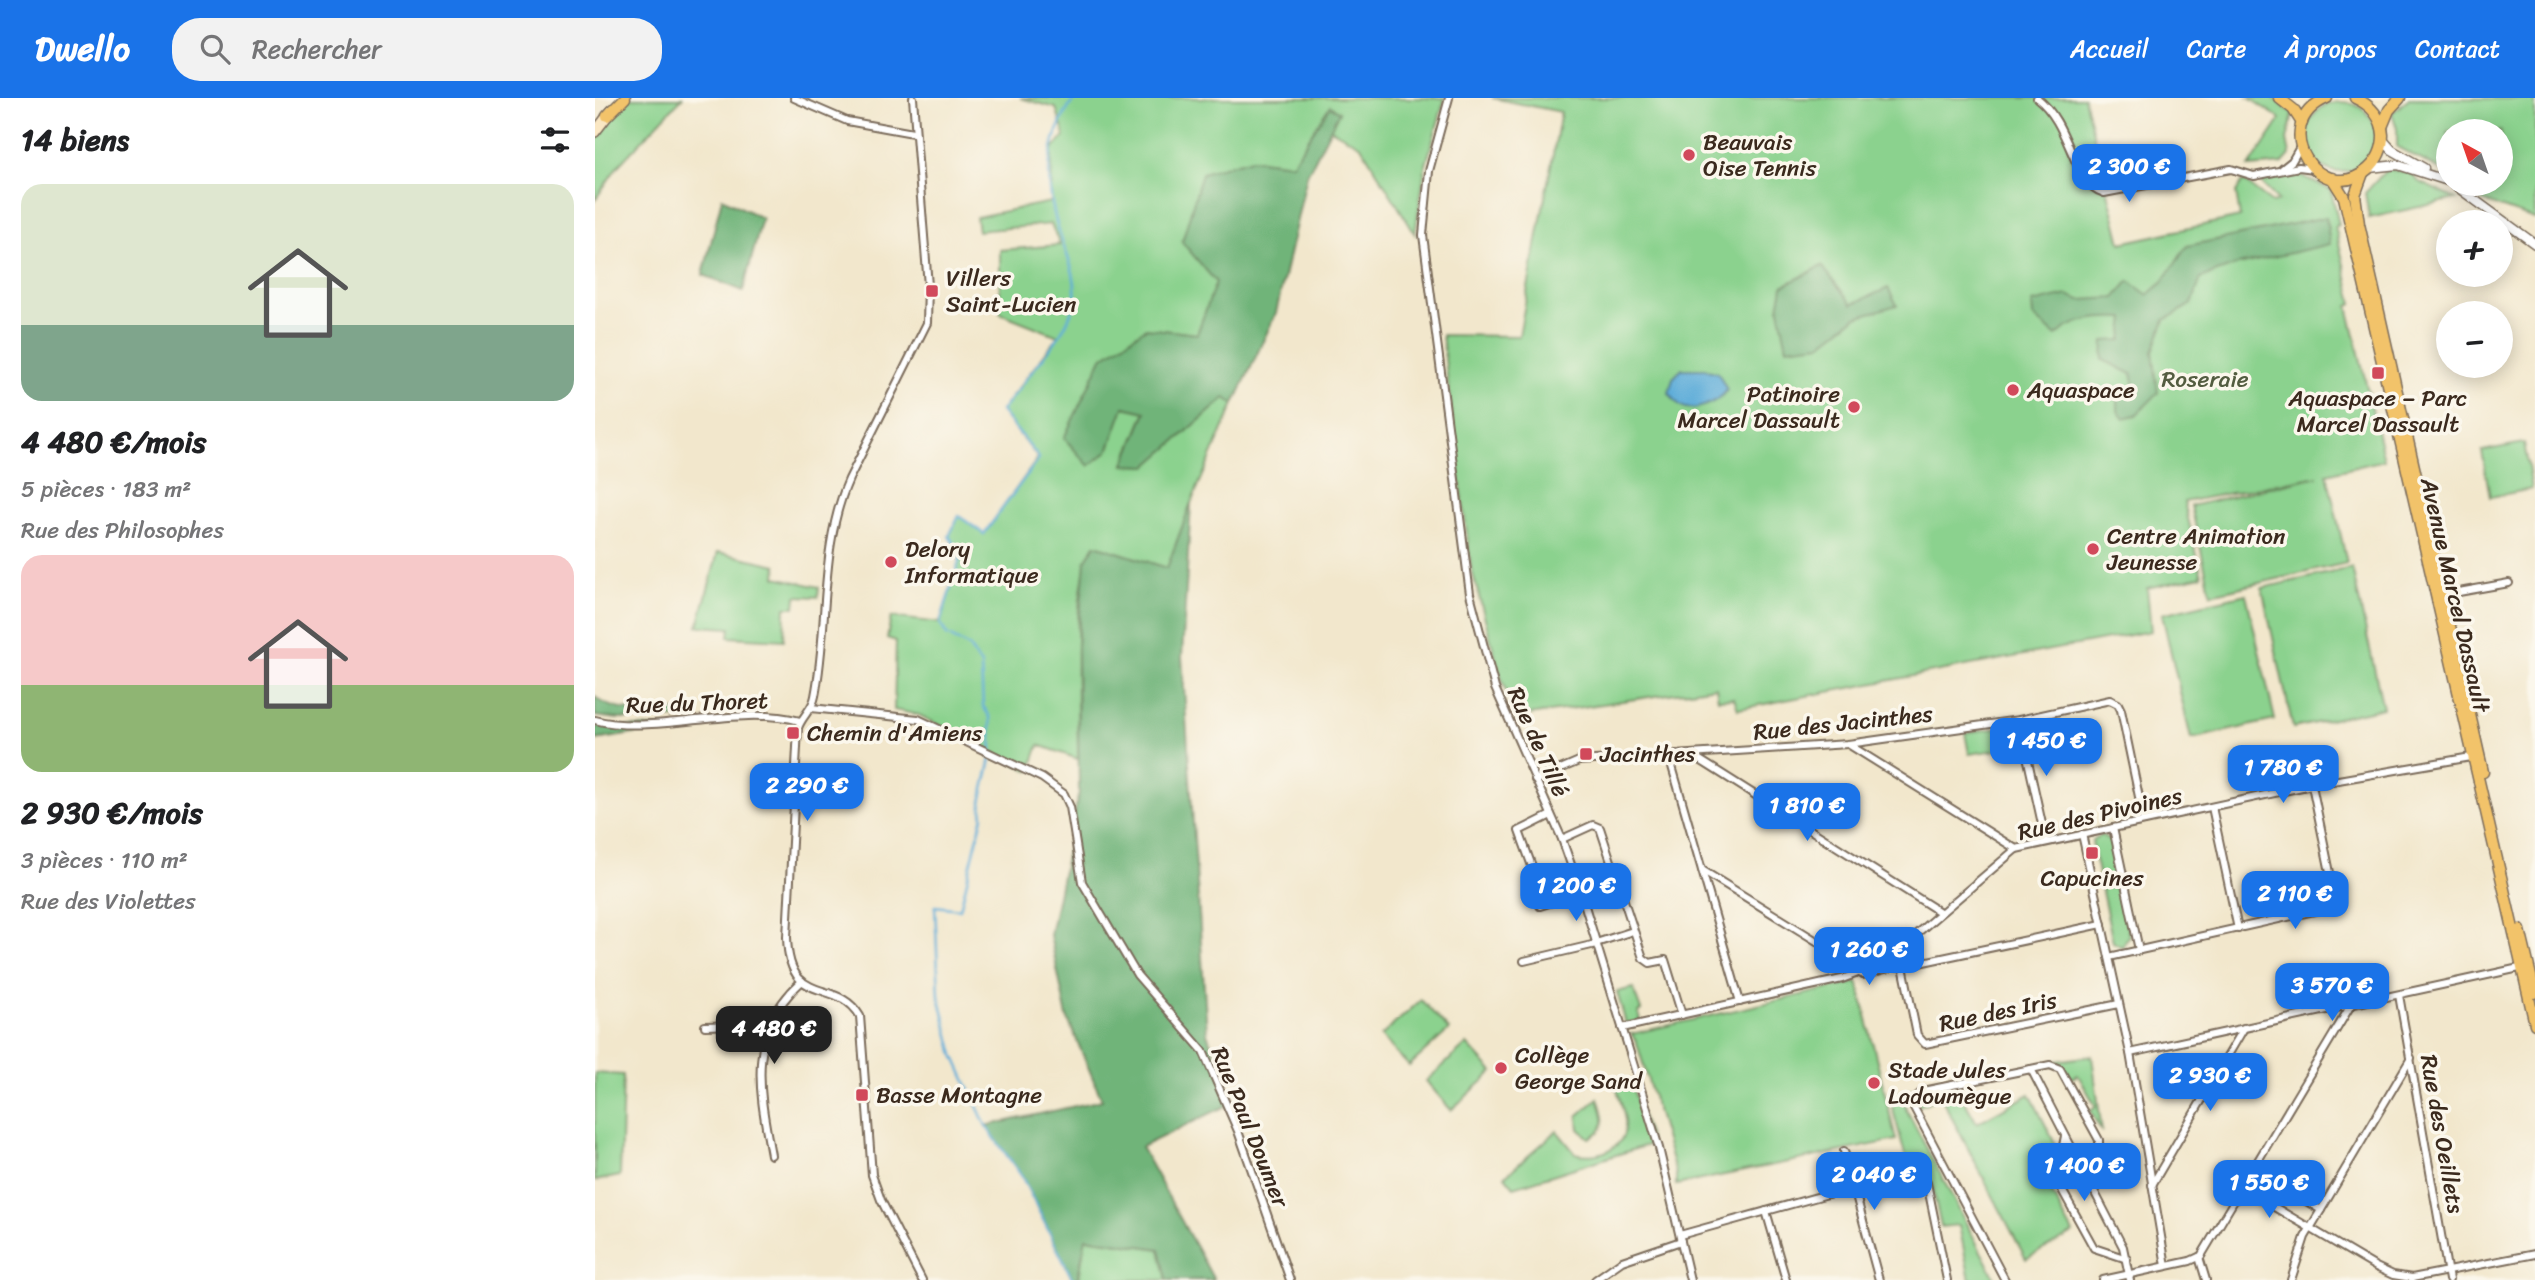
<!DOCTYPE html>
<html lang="fr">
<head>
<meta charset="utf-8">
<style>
	:root { --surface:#fff; --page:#f2f2f2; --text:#202124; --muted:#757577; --accent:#1a73e8 }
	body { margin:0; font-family:Sriracha,sans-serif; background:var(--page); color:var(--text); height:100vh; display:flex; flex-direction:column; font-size:26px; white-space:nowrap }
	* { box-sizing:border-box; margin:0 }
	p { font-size:23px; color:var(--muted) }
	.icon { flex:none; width:38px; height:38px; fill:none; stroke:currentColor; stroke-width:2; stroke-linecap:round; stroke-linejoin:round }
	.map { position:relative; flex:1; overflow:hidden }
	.panel { display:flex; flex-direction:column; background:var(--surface); width:595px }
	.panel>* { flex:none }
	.needle { width:46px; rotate:320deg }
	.buttons { position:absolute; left:1841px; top:21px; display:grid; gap:14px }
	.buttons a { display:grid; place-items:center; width:77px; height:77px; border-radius:50%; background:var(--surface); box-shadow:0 4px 18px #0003; font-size:35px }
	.price { position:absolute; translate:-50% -60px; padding:0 16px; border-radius:14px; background:var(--accent); color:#fff; font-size:23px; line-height:46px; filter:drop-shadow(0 2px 4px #0008) }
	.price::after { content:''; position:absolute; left:50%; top:42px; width:21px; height:16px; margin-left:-10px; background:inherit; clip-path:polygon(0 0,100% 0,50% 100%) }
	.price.selected { background:#222; color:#fff }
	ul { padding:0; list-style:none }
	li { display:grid; align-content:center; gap:14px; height:371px; padding:0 21px }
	li span { display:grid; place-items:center; height:217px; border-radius:21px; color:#555 }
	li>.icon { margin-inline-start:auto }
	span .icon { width:126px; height:126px; fill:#fffc; stroke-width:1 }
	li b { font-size:30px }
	h2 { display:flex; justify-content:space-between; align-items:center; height:84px; padding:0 21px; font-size:30px }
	header { display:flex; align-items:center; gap:42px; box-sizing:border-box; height:98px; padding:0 35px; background:var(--accent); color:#fff }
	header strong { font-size:33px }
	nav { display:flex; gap:38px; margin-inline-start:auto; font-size:24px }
	.search { width:490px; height:63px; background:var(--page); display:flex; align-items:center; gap:18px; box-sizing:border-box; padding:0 24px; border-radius:28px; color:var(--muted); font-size:26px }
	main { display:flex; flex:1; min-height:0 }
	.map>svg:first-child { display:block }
</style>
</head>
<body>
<header>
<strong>Dwello</strong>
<div class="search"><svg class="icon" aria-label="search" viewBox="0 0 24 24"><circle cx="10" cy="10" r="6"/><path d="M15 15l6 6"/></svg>Rechercher</div>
<nav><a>Accueil</a><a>Carte</a><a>À propos</a><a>Contact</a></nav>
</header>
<main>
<section class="panel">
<h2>14 biens<svg class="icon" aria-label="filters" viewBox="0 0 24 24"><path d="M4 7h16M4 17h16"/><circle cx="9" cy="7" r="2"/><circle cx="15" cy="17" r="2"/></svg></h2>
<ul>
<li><span style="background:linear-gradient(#dfe7d0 65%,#7fa58c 0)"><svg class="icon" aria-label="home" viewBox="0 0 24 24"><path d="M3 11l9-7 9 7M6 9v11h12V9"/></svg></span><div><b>4 480 €/mois</b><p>5 pièces · 183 m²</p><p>Rue des Philosophes</p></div></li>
<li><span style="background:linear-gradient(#f6c9c9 60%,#8fb573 0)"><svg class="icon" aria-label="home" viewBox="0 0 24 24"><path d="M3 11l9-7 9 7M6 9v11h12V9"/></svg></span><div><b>2 930 €/mois</b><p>3 pièces · 110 m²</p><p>Rue des Violettes</p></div></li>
</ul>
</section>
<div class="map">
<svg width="1940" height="1182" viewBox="0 0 1940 1182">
	<rect width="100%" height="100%" fill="#fbf7ec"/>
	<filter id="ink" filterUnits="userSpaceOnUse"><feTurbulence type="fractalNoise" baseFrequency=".0143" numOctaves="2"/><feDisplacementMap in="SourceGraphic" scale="14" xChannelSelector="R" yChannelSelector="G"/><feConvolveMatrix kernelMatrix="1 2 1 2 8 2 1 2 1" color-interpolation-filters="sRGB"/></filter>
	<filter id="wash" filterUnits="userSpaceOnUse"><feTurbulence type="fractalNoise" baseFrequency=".00686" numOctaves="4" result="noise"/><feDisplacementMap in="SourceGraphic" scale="28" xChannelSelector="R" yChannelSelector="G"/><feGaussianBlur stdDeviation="1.57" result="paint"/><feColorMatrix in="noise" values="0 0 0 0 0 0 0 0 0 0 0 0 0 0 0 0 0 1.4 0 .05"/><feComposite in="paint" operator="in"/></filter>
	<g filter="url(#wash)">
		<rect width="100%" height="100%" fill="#f2e7cc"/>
		<g fill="#8bd28e" stroke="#637e56" stroke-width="2">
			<path d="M34,0H87L22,69L0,102V44Z"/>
			<path d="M425,0H850L830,70L820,136L766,48L734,30L744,14L735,8L697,66L656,61L621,184L602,236L551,230L513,353L529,309L551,313L529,366L552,368L631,299L639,306L596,405L572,470L500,447C474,487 483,610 483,661L444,647L435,673L324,617L299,612L301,543L292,540L296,519L345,525L366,458L354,438L364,418L389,436L443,360L406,313L463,238L405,215V152L465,147L456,126L383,133L381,119L456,104L457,52L470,38L461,10Z"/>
			<path d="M897,0H1489L1526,145L1645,119L1641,94L1648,83L1677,105L1684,103L1664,83L1703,76L1736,92L1744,127L1740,128L1758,206L1753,208L1789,362L1732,376L1752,465L1616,496L1596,408L1723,378L1589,404L1607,478L1552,490L1556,533L1143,611L1139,600L1123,601L1121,589L921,619L905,576L876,469L847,237L924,238L966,14Z"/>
			<path d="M1654,0H1678L1698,16L1692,42L1695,57L1687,66L1654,69L1686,21Z"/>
			<path d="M1814,0L1940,1V121L1887,103L1866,86H1906V33H1853V76L1802,49V31L1797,15Z"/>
			<circle cx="1746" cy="39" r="35"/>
			<path d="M1792,71L1816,75L1824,84L1861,101L1774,120L1770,95Z"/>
			<path d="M1929,345L1937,391L1895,399L1887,353Z"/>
			<path d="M123,454L182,467L181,479L224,489L223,499L201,498L200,509H190L189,542L134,539L135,530L103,528Z"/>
			<path d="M1757,470L1788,610L1698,630L1667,490Z"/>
			<path d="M1651,496L1680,622L1596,641L1567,516Z"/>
			<path d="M1414,628L1420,631L1424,649L1374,656L1370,635Z"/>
			<path d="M1507,737L1516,744L1534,837L1527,849L1518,844L1499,757L1497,742Z"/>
			<path d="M1263,884L1301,1042L1081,1087V1076L1041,942L1036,936Z"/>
			<path d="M1038,890L1046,912L1043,914L1045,922L1031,926L1022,894Z"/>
			<path d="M826,902L854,932L814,968L786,938Z"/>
			<path d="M872,946L898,974L856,1012L831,983Z"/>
			<path d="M1497,958L1507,1034L1495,1013L1501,1009L1483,977L1477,980L1461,963Z"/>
			<path d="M0,975L28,977L25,1078L0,1083Z"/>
			<path d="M1026,980L1035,982L1056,1046L919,1089L910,1078L962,1033L980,1055C1003,1061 1033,1051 1030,1022C1028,1009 1023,996 1020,984Z"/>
			<path d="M1315,991L1310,1000L1311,1011L1401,1182H1375L1364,1127L1346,1129L1336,1083H1326L1321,1060H1311L1294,997Z"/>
			<path d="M1363,992L1382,1025L1435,996L1463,1052L1458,1082L1452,1086L1478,1135L1431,1161L1346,999L1324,1008L1322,1003L1327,999Z"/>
			<path d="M1003,1000C1008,1016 1015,1031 994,1040L984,1031L983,1018Z"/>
			<path d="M490,1140L565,1151L572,1182H484Z"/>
		</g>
		<g fill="#70b479" stroke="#566f4c" stroke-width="2">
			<path d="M735,8L744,14L712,77L681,215L639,306L630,300L552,368L529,367L551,314L529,309L513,353L494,368L469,340L507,260L551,230L602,236L621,184L587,144L607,75L656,61L697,66Z"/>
			<path d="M127,100L167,120L148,193L108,177Z"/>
			<path d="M1731,119L1735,146L1639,168L1606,180L1597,206L1570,222L1558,253L1563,295L1541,317L1528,320L1523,313V300L1540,288L1537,276L1508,262L1509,243L1527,242L1530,220C1504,219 1480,220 1461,238L1438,218L1437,205L1473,197L1485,202L1520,200L1534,183L1553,197L1567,185L1592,148Z"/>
			<path d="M1227,168L1257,206L1293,190L1302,207L1261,219L1226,246L1192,250L1184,211L1188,188Z"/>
			<path d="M596,405L587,559L612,935L637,1005L546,1049L619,1182H572L565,1151L491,1140L482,1182H478L426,1077L391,1028L507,1002L472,919L455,837L484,694L482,548L490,463L500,447L572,470Z"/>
			<path d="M0,599C22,617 54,613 80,613L81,620L24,621L0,618Z"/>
			<path d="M4,628L74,630L0,642V630Z"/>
		</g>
		<path fill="#5fadd9" stroke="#4d6c7c" stroke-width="2" d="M1087,271H1110L1123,275L1132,292C1125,303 1098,316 1086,308C1081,305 1077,298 1074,295L1078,280Z"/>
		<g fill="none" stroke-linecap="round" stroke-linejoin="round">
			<g stroke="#5fadd9" stroke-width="2.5">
				<path d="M427,286C446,261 476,231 480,199C482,176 472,159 465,137C449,86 448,45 480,0"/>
				<path d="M397,655L395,619L388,608L386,567L374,549L352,537L345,525L366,457L354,438L364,418L389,436L444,360L406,313L426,288"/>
				<path d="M396,661L386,704L388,718L365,811L340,808L344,898L359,957L391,1028L426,1077L478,1182"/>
			</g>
		</g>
	</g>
	<g filter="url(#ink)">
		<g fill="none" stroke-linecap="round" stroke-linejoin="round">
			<g stroke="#7b6c5b" stroke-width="10">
				<g id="minor">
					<path d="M199,0L252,23L318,35"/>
					<path d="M318,0L333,188L332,225L254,381C224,449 234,527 220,598C218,611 207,618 203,630L192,839C194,911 241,878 265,918L277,1077L286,1102L327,1182"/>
					<path d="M854,0L834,73L828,137L875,496L900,590L967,741L986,795L1064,1050L1095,1182"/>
					<path d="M1442,0C1477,27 1476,85 1509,95L1636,71L1659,78L1704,69L1719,71"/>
					<path d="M1687,71L1697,63L1705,49"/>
					<path d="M1847,497L1914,485"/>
					<path d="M216,610L323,621L447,680L469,696L475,709L487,784L542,877L608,953L643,1033L695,1182"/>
					<path d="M0,622C59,638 141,606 205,623"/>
					<path d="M1424,622L1451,744"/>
					<path d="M1253,646L1421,751"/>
					<path d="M1097,657L1345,814"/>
					<path d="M1074,658L1145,904"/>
					<path d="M940,682L984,663L1253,646L1424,622L1515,602L1523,606L1526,612L1549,723"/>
					<path d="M1617,709L1643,831"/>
					<path d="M956,717L924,733L938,771L945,808L986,795"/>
					<path d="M1518,730L1544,852"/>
					<path d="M1487,736L1535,955L1571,1168"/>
					<path d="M967,741L998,727L1005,730L1048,860L1055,865L1070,862L1087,917"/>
					<path d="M1107,772L1262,868"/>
					<path d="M1001,845L1038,833"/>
					<path d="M1514,859L1737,809L1740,799L1717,687"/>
					<path d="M1286,860L1294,861V870L1268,877L1262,873L1265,865Z"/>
					<path d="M1293,860L1421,751L1726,685L1882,658"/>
					<path d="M929,863L1001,846"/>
					<path d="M1296,867L1305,869L1507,826"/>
					<path d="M1308,868L1322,937L1330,946L1524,906"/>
					<path d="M1804,897L1854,1182"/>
					<path d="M110,928L173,926"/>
					<path d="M1027,930L1247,881L1263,875"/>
					<path d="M1535,955L1929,869"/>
					<path d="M1436,971L1455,967L1465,971L1504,1042V1055L1494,1084"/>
					<path d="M1470,1038L1461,1081L1499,1150L1532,1161"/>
					<path d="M1249,1053L1284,1182"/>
					<path d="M176,1057C164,991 151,933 207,883"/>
					<path d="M1658,1071L1726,1112"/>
					<path d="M1332,1085L1352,1182"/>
					<path d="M1557,1087L1649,930"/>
					<path d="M1647,1090L1781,1169L1798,1177L1817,1180L1940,1156"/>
					<path d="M1171,1113L1191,1182"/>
					<path d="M1085,1137L1258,1089"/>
					<path d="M1604,1159L1611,1182"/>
					<path d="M1000,1182L1027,1163L1086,1143"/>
					<path d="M1410,1182L1316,1004L1328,993L1436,971L1528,1149L1535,1182"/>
					<path d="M1508,1182L1595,1163L1606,1158L1756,907"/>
					<path d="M1696,1182L1710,1139L1816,960"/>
				</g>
			</g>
			<g stroke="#7b6c5b" stroke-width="11">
				<g id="tertiary">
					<path d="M1788,42L1797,52L1829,70"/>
					<path d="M1774,70L1803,67L1853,83"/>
					<path d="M1858,86L1940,146"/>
				</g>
			</g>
			<g stroke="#7b6c5b" stroke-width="12">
				<path id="secondary" d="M0,34L17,12"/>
			</g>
			<g stroke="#7b6c5b" stroke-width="13">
				<g id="primary">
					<path d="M1684,0L1698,11L1707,25"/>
					<path d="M1732,0C1670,27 1726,112 1773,71C1783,62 1788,50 1788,37C1787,20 1776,7 1760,0"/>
					<path d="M12,18L30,0"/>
					<path d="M1787,29L1794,12L1805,0"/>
					<path d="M1768,75L1760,97L1764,126L1888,674"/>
					<path d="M1737,80L1749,99L1940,926"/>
					<path d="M1925,832L1940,895"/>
				</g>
			</g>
			<use href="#minor" stroke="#fff" stroke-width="6"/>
			<use href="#tertiary" stroke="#fff" stroke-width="8"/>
			<use href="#secondary" stroke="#fae7c3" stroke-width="9"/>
			<use href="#primary" stroke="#f2c36a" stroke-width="10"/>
		</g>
	</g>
	<g fill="#d1495b" stroke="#fbf7ec" stroke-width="2.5">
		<circle cx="1094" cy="57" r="7"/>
		<rect x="330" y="186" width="14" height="14" rx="3.5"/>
		<rect x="1776" y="268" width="14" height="14" rx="3.5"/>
		<circle cx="1418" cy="292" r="7"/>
		<circle cx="1259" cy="309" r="7"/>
		<circle cx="1498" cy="451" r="7"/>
		<circle cx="296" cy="464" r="7"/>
		<rect x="191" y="628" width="14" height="14" rx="3.5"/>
		<rect x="984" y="649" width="14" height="14" rx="3.5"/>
		<rect x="1490" y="748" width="14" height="14" rx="3.5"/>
		<circle cx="906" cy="970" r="7"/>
		<circle cx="1279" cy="985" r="7"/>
		<rect x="260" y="990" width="14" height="14" rx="3.5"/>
	</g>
	<g text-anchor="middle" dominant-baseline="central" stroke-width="7" stroke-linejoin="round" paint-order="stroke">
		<g font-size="23" fill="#3b2a1e" stroke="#fbf7ec" text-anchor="start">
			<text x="1108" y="44">Beauvais<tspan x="1108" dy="26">Oise Tennis</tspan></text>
			<text x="351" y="180">Villers<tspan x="351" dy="26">Saint-Lucien</tspan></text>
			<text x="1432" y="292">Aquaspace</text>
			<text x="1245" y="296" text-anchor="end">Patinoire<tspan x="1245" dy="26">Marcel Dassault</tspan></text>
			<text x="1783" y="300" text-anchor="middle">Aquaspace – Parc<tspan x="1783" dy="26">Marcel Dassault</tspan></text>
			<text x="1512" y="438">Centre Animation<tspan x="1512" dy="26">Jeunesse</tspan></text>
			<text x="310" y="451">Delory<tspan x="310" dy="26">Informatique</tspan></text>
			<text x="212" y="635">Chemin d'Amiens</text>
			<text x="1005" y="656">Jacinthes</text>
			<text x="1497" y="780" text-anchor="middle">Capucines</text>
			<text x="920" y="957">Collège<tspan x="920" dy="26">George Sand</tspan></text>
			<text x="1293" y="972">Stade Jules<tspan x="1293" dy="26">Ladoumègue</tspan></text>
			<text x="281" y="997">Basse Montagne</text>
		</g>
		<g font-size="23" fill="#535c40" stroke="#fbf7ec">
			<text x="1610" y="281">Roseraie</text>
		</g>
		<g font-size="23" fill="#3b2a1e" stroke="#fbf7ec">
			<text transform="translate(1860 497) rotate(77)">Avenue Marcel Dassault</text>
			<text transform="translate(102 605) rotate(-2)">Rue du Thoret</text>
			<text transform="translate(1248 625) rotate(-6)">Rue des Jacinthes</text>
			<text transform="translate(943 644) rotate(66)">Rue de Tillé</text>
			<text transform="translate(1505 716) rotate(-13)">Rue des Pivoines</text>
			<text transform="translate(1403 914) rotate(-12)">Rue des Iris</text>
			<text transform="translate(655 1029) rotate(68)">Rue Paul Doumer</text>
			<text transform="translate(1847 1036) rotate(80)">Rue des Oeillets</text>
		</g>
	</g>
</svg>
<div class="buttons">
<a><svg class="needle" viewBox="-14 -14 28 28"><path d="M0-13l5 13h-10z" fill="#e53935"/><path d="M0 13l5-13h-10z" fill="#757577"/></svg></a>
<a>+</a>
<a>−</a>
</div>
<b class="price" style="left:1534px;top:106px">2 300 €</b>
<b class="price" style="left:1451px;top:680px">1 450 €</b>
<b class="price" style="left:1688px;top:707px">1 780 €</b>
<b class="price" style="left:212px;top:725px">2 290 €</b>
<b class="price" style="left:1212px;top:745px">1 810 €</b>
<b class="price" style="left:981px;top:825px">1 200 €</b>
<b class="price" style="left:1700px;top:833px">2 110 €</b>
<b class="price" style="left:1274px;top:889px">1 260 €</b>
<b class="price" style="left:1737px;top:925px">3 570 €</b>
<b class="price selected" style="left:179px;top:968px">4 480 €</b>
<b class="price" style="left:1615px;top:1015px">2 930 €</b>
<b class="price" style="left:1489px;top:1105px">1 400 €</b>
<b class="price" style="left:1279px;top:1114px">2 040 €</b>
<b class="price" style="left:1674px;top:1122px">1 550 €</b>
</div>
</main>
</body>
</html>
